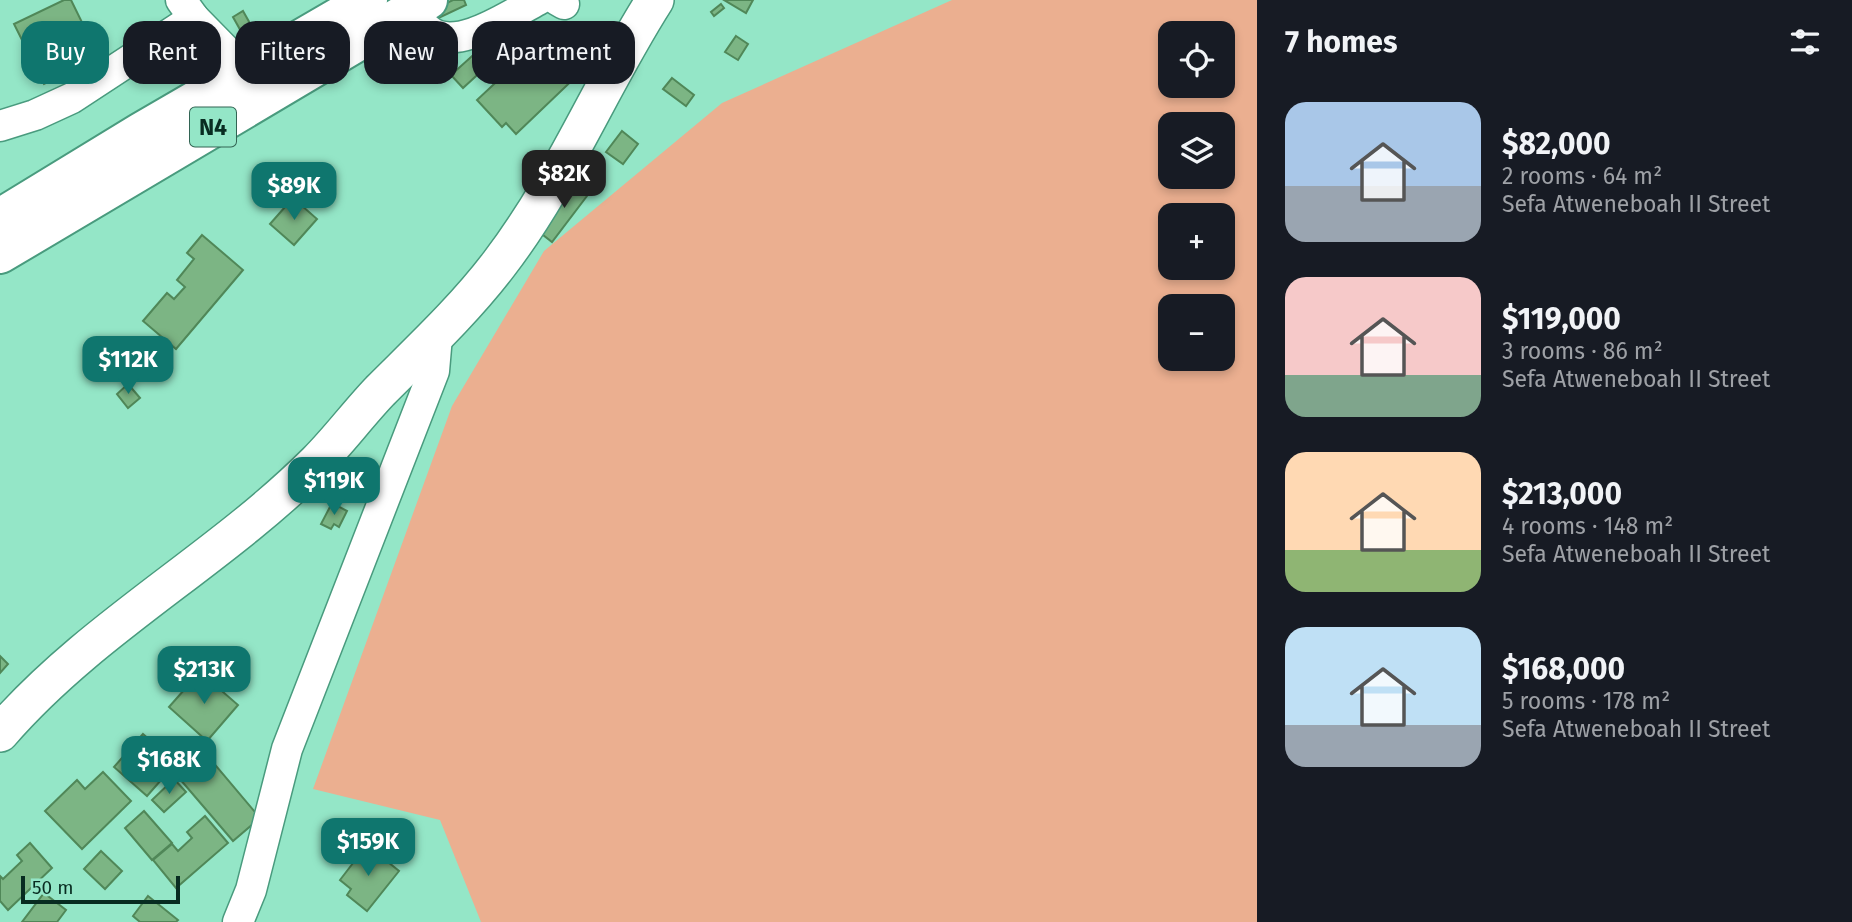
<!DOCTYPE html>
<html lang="en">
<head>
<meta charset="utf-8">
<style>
	:root { --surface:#171b24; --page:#242831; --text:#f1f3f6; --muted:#9ea1a6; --accent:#0f766e }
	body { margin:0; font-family:"Fira Sans",sans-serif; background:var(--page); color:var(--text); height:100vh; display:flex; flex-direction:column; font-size:26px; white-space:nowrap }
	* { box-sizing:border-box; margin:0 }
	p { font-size:23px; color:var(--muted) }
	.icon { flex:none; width:38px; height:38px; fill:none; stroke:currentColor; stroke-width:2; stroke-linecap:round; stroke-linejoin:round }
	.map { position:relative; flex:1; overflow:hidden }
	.sheet { display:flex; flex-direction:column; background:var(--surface); width:595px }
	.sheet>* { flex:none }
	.top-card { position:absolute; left:21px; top:21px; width:665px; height:63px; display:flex; gap:14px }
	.buttons { position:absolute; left:1158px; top:21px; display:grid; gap:14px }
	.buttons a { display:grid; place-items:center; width:77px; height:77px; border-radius:14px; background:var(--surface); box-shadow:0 4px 10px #0003; font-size:35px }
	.scale { position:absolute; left:21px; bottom:18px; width:159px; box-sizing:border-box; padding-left:7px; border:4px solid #082c21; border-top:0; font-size:19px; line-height:24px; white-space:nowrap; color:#082c21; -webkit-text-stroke:5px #94e6c7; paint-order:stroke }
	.price { position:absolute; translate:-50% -60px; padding:0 16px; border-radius:14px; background:var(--accent); color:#fff; font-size:23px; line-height:46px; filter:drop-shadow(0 2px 4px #0008) }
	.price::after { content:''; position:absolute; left:50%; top:42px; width:21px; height:16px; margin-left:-10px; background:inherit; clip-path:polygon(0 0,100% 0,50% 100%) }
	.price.current { background:#222; color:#fff }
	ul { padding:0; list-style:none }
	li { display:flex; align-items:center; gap:21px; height:175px; padding:0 28px }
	li span { display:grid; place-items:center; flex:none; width:196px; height:140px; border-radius:21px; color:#555 }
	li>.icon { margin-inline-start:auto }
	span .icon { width:84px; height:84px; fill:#fffc; stroke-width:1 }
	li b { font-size:30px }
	h2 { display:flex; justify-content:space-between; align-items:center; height:84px; padding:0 28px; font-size:30px }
	.chip { padding:0 24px; border-radius:21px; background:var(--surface); box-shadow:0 4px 10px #0003; font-size:24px; line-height:63px }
	.chip.current { background:var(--accent); color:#fff }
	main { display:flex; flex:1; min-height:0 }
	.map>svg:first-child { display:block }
</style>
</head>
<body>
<main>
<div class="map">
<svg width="1257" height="922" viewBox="0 0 1257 922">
	<rect width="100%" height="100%" fill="#94e6c7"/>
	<path fill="#ebaf90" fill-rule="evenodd" d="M952,0H1257V922H481L440,820L313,789L452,406L544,251L722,103ZM1171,33H1223V86H1171ZM1171,124H1223V177H1171ZM1171,215H1223V268H1171ZM1171,306H1223V359H1171Z"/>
	<g fill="#7cb584" stroke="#508758" stroke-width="2">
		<path d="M64,0H71L99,57L44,84L14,24Z"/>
		<path d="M453,0H464L466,5L428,23L423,14Z"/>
		<path d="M724,0H753L746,13Z"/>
		<path d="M721,4L724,8L714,16L711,12Z"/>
		<path d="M243,11L252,27L242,33L233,17Z"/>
		<path d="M557,25L583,52L575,59L584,69L516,134L506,123L502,127L477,100Z"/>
		<path d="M500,31L511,44L463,88L451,75Z"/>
		<path d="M736,36L748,44L738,60L725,52Z"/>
		<path d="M672,78L694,95L686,106L663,89Z"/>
		<path d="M622,131L638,144L623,164L606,152Z"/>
		<path d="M572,178L590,192L552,242L538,231Z"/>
		<path d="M293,198L317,219L294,245L270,224Z"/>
		<path d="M202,235L243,270L176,349L143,321L167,293L174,299L185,287L177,280L194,259L187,253Z"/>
		<path d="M128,384L140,398L128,408L117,394Z"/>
		<path d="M332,503L347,511L339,527L334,524L331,529L321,524Z"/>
		<path d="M0,656L8,664L0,673Z"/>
		<path d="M200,672L238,705L207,741L169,707Z"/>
		<path d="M143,734L176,763L147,796L114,767Z"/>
		<path d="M206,754L260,818L233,841L179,778Z"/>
		<path d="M103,772L131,801L82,849L45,811L77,780L85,789Z"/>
		<path d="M174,779L186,792L164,812L152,800Z"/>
		<path d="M144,811L172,843L152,860L125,828Z"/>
		<path d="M205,816L228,843L176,888L153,860L172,844L178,851L192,838L187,832Z"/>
		<path d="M30,843L52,868L8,910L0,901V876L3,879L22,861L17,855Z"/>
		<path d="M367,845L399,871L367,911L347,895L351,889L340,880Z"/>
		<path d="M101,851L122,871L105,889L84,869Z"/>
		<path d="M44,893L66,910L57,922H22Z"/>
		<path d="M148,896L178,920L176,922H140L133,916Z"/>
	</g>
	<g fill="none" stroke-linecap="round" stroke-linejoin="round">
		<g stroke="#499b7e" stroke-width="33">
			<g id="minor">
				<path d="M181,0L194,18L246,71"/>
				<path d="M557,0L564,4"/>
				<path d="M411,8C416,15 421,24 428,30C455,54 511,14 538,0"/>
				<path d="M0,126L35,115L72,98L194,18"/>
				<path d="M238,922L251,890L287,749L434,371L437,336"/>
			</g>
		</g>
		<g stroke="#499b7e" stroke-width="40">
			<path id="major" d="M0,733C92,627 218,561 317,462C339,440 358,414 380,391C421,350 464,310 499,264C562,182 600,86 655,0"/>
		</g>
		<g stroke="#499b7e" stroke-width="42">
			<g id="highway">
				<path d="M0,218L141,132L368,0"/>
				<path d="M0,254L428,0"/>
			</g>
		</g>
		<use href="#minor" stroke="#fff" stroke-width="30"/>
		<use href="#major" stroke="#fff" stroke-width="37"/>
		<use href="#highway" stroke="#fff" stroke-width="38"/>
	</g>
	<g text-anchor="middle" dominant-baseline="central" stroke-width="5" stroke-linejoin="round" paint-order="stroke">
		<rect fill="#94e6c7" stroke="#326453" stroke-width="2" x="190" y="107.5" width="46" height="39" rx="5"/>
		<g font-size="23" font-weight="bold" fill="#082c21">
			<text x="213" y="127">N4</text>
		</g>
	</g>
</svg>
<div class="buttons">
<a><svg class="icon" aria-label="locate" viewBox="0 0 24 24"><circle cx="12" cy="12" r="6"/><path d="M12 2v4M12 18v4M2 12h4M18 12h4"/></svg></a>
<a><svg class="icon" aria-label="layers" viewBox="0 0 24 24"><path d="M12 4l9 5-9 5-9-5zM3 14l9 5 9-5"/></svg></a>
<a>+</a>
<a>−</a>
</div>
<div class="scale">50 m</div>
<b class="price current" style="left:564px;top:210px">$82K</b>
<b class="price" style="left:294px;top:222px">$89K</b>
<b class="price" style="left:128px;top:396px">$112K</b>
<b class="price" style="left:334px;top:517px">$119K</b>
<b class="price" style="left:204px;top:706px">$213K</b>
<b class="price" style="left:169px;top:796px">$168K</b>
<b class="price" style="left:368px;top:878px">$159K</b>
<div class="top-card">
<a class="chip current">Buy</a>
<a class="chip">Rent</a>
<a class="chip">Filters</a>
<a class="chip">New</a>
<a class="chip">Apartment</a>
</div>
</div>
<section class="sheet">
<h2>7 homes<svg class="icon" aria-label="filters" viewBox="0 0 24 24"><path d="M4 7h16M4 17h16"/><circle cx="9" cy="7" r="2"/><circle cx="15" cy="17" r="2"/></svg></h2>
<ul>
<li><span style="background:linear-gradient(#a9c7e8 60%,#9aa5b1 0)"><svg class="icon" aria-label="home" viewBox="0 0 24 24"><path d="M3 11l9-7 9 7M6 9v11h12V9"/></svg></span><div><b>$82,000</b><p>2 rooms · 64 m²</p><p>Sefa Atweneboah II Street</p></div></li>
<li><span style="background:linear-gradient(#f6c9c9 70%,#7fa58c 0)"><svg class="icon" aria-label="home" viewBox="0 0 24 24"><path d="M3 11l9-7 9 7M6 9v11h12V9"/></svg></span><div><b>$119,000</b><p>3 rooms · 86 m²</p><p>Sefa Atweneboah II Street</p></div></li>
<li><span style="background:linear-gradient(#ffd9b3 70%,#8fb573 0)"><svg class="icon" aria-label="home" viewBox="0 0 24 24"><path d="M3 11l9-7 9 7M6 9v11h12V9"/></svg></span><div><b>$213,000</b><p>4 rooms · 148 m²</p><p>Sefa Atweneboah II Street</p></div></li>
<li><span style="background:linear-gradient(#bfe0f5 70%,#9aa5b1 0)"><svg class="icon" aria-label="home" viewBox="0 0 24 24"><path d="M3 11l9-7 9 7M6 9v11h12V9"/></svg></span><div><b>$168,000</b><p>5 rooms · 178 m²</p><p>Sefa Atweneboah II Street</p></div></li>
</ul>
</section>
</main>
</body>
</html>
